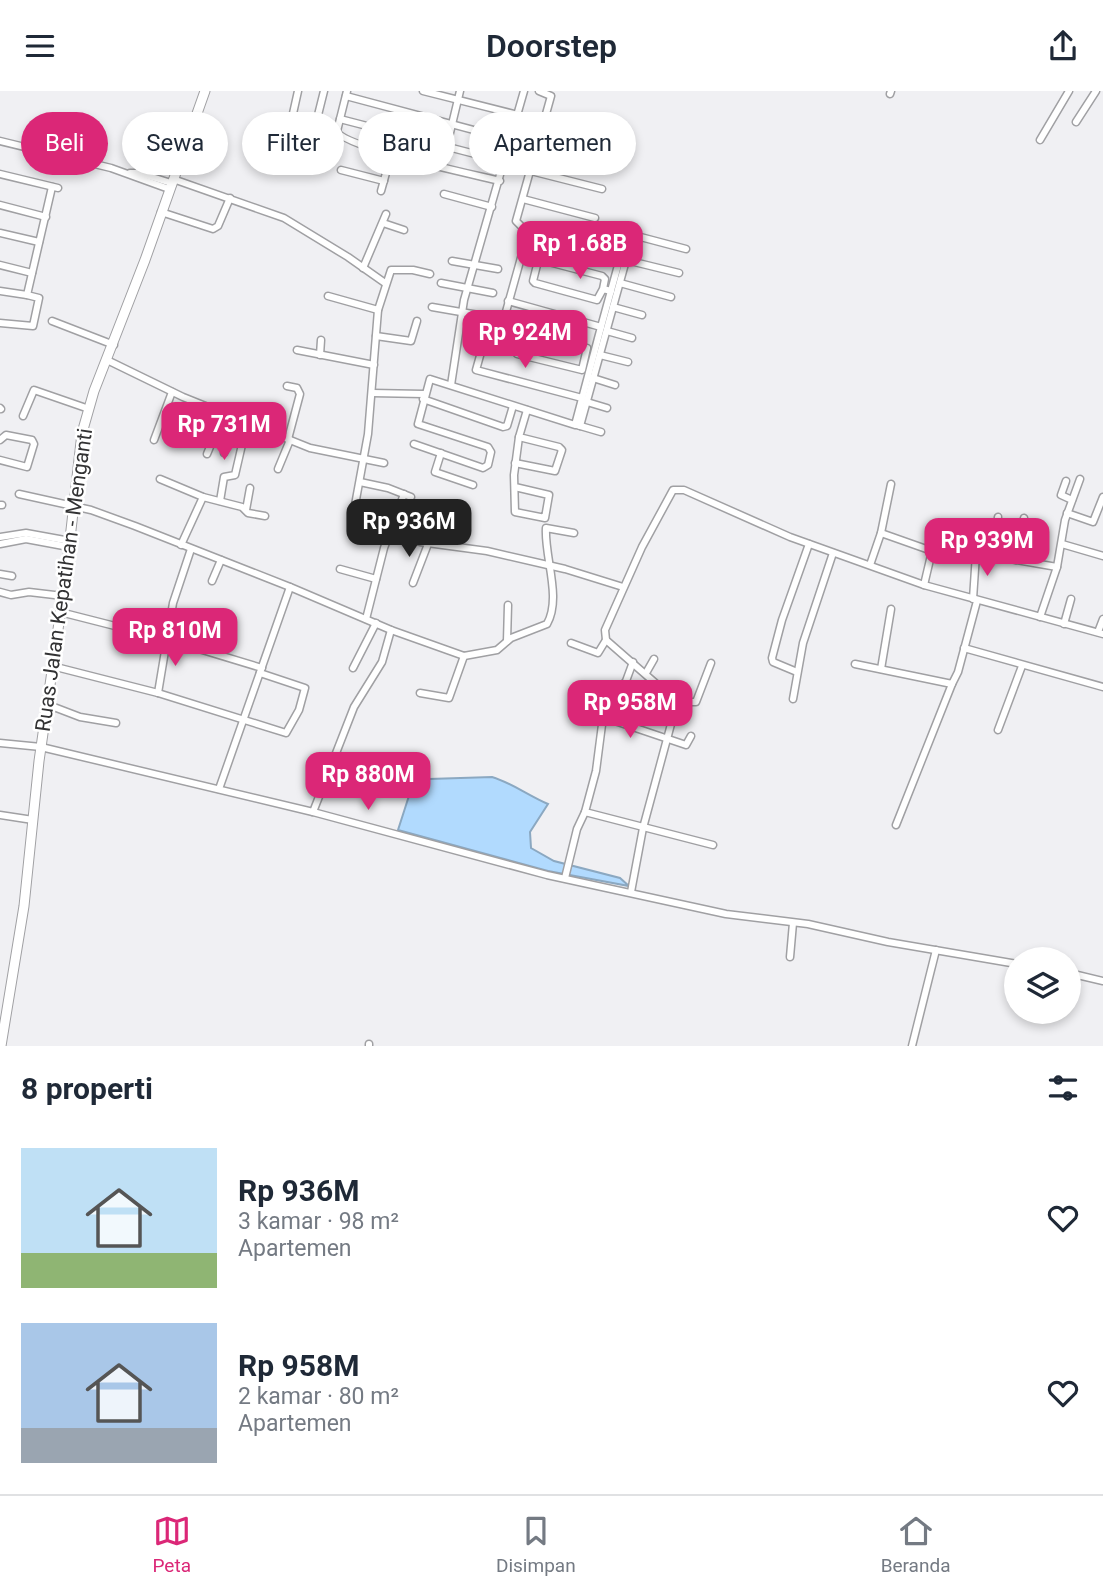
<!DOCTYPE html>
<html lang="id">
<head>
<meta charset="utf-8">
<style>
	:root { --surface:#fff; --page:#f2f2f3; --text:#1f2937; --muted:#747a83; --line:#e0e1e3; --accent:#db2777 }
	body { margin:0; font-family:Roboto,sans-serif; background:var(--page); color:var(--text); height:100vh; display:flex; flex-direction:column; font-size:26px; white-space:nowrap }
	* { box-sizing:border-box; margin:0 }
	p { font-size:23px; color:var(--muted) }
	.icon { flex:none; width:38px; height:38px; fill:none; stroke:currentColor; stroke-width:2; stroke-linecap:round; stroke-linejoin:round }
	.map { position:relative; height:955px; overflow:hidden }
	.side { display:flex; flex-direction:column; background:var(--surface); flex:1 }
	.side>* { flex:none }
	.hud { position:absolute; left:21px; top:21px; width:700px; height:63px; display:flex; gap:14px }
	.tools { position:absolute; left:1004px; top:856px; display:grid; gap:14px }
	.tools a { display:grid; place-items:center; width:77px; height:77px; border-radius:50%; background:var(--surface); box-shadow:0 4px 10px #0003; font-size:35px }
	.price { position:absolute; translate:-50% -60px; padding:0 16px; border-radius:14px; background:var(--accent); color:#fff; font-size:23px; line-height:46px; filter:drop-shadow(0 2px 4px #0008) }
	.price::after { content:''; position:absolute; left:50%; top:42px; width:21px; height:16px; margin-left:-10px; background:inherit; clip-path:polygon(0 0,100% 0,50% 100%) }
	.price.active { background:#222; color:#fff }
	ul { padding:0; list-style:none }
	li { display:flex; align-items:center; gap:21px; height:175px; padding:0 21px }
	li span { display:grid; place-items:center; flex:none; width:196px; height:140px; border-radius:0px; color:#555 }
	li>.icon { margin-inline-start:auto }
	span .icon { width:84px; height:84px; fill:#fffc; stroke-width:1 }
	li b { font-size:30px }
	h2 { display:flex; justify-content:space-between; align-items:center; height:84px; padding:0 21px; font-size:30px }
	.tag { padding:0 24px; border-radius:32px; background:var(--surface); box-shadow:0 4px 10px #0003; font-size:24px; line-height:63px }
	.tag.active { background:var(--accent); color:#fff }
	header { display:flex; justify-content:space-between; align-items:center; height:91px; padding:0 21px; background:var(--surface); font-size:32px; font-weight:600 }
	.menu { display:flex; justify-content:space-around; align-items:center; height:98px; border-top:2px solid var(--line); background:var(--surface); font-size:19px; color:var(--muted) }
	.menu a { display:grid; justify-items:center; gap:4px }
	.menu .active { color:var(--accent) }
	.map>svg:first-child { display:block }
</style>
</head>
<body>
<header><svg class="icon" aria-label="menu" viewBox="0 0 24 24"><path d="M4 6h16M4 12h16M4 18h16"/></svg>Doorstep<svg class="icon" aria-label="share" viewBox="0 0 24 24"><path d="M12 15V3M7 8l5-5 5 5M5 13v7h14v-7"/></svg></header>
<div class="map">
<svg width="1103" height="955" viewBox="0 0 1103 955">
	<rect width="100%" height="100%" fill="#f0f0f3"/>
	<path fill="#b1dafe" stroke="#8ba8c1" stroke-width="2" d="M416,683L429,688L492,686C512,692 529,705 548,713L530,741L531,757L554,770L620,787L629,795L548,780L398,739Z"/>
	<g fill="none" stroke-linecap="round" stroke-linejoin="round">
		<g stroke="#a0a0a3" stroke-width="9">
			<g id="minor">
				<path d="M347,0L337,40C342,56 476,84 500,90"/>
				<path d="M423,0L518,24"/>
				<path d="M539,0L551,5L516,130L525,139L524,156L497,253L483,254L476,279L582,307"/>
				<path d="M890,3L891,0"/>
				<path d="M346,5L511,49"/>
				<path d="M318,24L324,0"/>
				<path d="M292,27L298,0"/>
				<path d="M340,28L506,71"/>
				<path d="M1076,31L1096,0"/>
				<path d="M1040,49L1069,0"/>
				<path d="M0,50L111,77L169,98"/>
				<path d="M539,51L604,68"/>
				<path d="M442,75L460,0"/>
				<path d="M341,79L384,90"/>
				<path d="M531,80L602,98"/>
				<path d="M130,82H139L171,92"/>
				<path d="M0,83L58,97"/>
				<path d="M173,88L284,127L348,166L385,192"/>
				<path d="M381,100L391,64"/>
				<path d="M444,103L492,116"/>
				<path d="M523,108L595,127"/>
				<path d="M0,114L46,126"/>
				<path d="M161,121L213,138L218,135L230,107"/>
				<path d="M383,132L404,139"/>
				<path d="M525,139L619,162L620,167L601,236"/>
				<path d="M0,142L39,151"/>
				<path d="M626,169L679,182"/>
				<path d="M452,170L498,178"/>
				<path d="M0,174L32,182"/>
				<path d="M363,177L386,123"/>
				<path d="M430,183L413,179H391L378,219L368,343L353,425L354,432L420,451L487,460L565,478L623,496"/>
				<path d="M441,192L493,202"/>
				<path d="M620,192L671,206"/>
				<path d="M603,198L605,188L602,185L541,169L538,170L533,190L535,192L597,209L603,198L611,200"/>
				<path d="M0,200L27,204"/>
				<path d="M328,205L378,219"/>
				<path d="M432,216L484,225"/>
				<path d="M613,216L642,224"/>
				<path d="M52,230L114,254"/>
				<path d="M0,232L33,235L39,207L27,204L52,96"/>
				<path d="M523,239L587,257L582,279L517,263Z"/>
				<path d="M607,240L632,247"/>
				<path d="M376,245L411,250L417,230"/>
				<path d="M297,259L374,274"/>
				<path d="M320,264L321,249"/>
				<path d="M600,264L628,271"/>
				<path d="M107,269L183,306L310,357L384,372"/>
				<path d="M593,287L615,294"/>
				<path d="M451,294L464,209L524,0"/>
				<path d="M287,295L297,297L300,303L288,348"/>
				<path d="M372,302L424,303"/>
				<path d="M423,308L503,336L507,335L513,315"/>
				<path d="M587,311L607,317"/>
				<path d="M0,317L1,318"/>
				<path d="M23,325L34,299L89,318"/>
				<path d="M577,334L601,341"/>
				<path d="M580,335L633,144L686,158"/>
				<path d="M0,349L6,344L32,349L34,353L27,376L0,369"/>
				<path d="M154,349L172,301"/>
				<path d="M414,353L483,377L488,374L491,361L488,356L418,333L430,288L575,334L601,236L508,210"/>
				<path d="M224,362L236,327"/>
				<path d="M441,362L435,381L473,394"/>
				<path d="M207,363L224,322"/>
				<path d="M515,372L555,380L562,359L559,356L519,346L527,319"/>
				<path d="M278,378L290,349"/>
				<path d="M160,388L203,406L242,416L248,422L265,425"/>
				<path d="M1066,390L1061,404L1072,409"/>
				<path d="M360,391L388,397L411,406"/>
				<path d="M515,396L549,404L545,427L515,421L514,384L519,346"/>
				<path d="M19,403L91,419L135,435L290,496L391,539L464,565L497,559L511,547L547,533C562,507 544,465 546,437L574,442"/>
				<path d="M220,410L224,386L235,384L247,332"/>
				<path d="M0,414H2"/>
				<path d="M246,419L250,397"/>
				<path d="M1067,422L1093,431L1103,406"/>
				<path d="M881,442L932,460"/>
				<path d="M0,446L26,442L70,450"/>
				<path d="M0,453L26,448L69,456"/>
				<path d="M1062,453L1103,465"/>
				<path d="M181,454L203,406"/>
				<path d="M993,466L998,426"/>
				<path d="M1016,469L1024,427"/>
				<path d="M870,474L881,442L891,393"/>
				<path d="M340,478L376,488"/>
				<path d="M0,483L12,485"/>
				<path d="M212,490L221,469"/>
				<path d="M413,492L428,453"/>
				<path d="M924,494L932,460L943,432L955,436L954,452L963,460L1057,476"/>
				<path d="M0,501L11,504L29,501L63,505"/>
				<path d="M973,508L976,463"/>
				<path d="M60,521L166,548L262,577"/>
				<path d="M1040,526L1057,476L1065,429L1080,388"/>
				<path d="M366,528L384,457L404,403"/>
				<path d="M1064,533L1071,508"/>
				<path d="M1098,541L1103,528"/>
				<path d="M507,550L508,514"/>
				<path d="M571,552L598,562L606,549"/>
				<path d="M964,557L1103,596"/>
				<path d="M633,571L626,590L612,608L603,626L596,680L585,721L713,754"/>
				<path d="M855,573L952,593L958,581L977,510"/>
				<path d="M52,575L158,602L286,642L299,619L305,597L260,582"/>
				<path d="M353,577L376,532"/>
				<path d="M881,578L891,518"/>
				<path d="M797,581L773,571L772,567L782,529L809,453"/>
				<path d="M646,582L654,568"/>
				<path d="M158,602L173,512L191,458"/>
				<path d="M420,602L449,607L464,565"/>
				<path d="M793,608L803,552L833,462"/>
				<path d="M677,611H696L711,572"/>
				<path d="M46,613L80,626L116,632"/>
				<path d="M603,626L686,654L691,645"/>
				<path d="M998,639L1022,575"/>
				<path d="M0,652L41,656L313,721L547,784L726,823L808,833L888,851L1017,873"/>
				<path d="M219,698L290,496"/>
				<path d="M313,721L354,616L382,571L391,539"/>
				<path d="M0,724L33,729"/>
				<path d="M896,734L952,593"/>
				<path d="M565,787L577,738L585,721"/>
				<path d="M631,801L643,737L677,611L606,549L605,539L642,456L673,399H684L790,446L924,494L1103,543"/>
				<path d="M790,866L793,832"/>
				<path d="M1069,882L1103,890"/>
				<path d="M369,955V953"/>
				<path d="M912,955L936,859"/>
			</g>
		</g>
		<g stroke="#a0a0a3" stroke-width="11">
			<path id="secondary" d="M1,955L24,815L39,670L66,483L82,342L94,300L145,169L205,0"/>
		</g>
		<use href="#minor" stroke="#fff" stroke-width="6"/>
		<use href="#secondary" stroke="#fff" stroke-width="9"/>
	</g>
	<g text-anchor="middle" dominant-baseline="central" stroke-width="5" stroke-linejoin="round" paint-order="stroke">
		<g font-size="21" fill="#323233" stroke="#fff">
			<text transform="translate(64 489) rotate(-82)">Ruas Jalan Kepatihan - Menganti</text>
		</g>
	</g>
</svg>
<div class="tools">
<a><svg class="icon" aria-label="layers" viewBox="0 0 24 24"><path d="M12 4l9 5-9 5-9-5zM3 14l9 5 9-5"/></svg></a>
</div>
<b class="price" style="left:580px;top:190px">Rp 1.68B</b>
<b class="price" style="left:525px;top:279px">Rp 924M</b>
<b class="price" style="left:224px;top:371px">Rp 731M</b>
<b class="price active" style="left:409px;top:468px">Rp 936M</b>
<b class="price" style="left:987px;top:487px">Rp 939M</b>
<b class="price" style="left:175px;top:577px">Rp 810M</b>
<b class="price" style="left:630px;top:649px">Rp 958M</b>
<b class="price" style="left:368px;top:721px">Rp 880M</b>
<div class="hud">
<a class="tag active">Beli</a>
<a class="tag">Sewa</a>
<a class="tag">Filter</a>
<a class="tag">Baru</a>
<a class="tag">Apartemen</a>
</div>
</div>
<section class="side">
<h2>8 properti<svg class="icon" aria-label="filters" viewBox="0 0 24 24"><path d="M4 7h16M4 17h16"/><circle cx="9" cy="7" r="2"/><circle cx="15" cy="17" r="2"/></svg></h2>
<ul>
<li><span style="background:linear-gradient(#bfe0f5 75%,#8fb573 0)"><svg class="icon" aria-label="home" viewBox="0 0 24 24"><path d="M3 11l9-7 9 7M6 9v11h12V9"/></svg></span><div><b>Rp 936M</b><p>3 kamar · 98 m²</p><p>Apartemen</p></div><svg class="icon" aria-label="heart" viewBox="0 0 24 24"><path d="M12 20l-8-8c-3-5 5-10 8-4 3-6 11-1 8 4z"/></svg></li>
<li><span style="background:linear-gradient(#a9c7e8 75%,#9aa5b1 0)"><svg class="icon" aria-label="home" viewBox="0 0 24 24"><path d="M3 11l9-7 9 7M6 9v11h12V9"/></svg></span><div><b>Rp 958M</b><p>2 kamar · 80 m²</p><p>Apartemen</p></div><svg class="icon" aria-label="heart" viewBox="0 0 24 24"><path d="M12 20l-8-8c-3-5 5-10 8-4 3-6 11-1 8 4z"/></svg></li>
</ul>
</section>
<nav class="menu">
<a class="active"><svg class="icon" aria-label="map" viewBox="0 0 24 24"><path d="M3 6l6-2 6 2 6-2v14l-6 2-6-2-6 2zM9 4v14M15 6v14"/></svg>Peta</a>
<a><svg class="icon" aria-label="saved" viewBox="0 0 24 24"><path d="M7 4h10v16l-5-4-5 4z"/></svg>Disimpan</a>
<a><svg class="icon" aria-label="home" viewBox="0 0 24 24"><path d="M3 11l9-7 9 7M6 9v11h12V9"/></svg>Beranda</a>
</nav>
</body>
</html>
